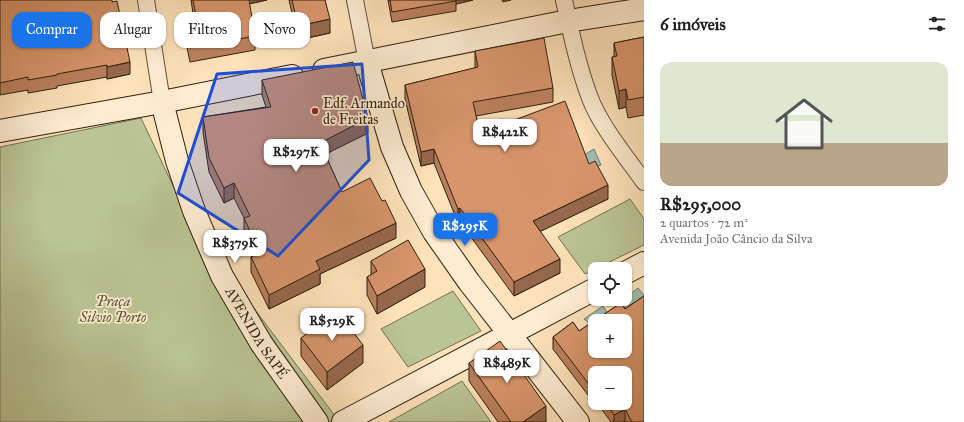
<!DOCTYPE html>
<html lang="pt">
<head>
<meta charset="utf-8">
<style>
	:root { --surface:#fff; --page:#f2f2f2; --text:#202124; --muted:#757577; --accent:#1a73e8 }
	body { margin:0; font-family:"IM FELL Great Primer",serif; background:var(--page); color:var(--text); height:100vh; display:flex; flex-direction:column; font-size:15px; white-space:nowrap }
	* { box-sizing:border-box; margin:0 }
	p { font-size:13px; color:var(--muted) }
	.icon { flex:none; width:22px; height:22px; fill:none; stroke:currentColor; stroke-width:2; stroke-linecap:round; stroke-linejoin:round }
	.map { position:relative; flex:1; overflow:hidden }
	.drawer { display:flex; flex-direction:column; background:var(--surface); width:320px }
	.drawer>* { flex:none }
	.guide { position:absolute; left:12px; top:12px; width:380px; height:36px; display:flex; gap:8px }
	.controls { position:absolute; left:588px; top:262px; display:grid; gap:8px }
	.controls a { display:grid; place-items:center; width:44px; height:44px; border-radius:8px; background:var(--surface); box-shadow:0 1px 3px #0004; font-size:20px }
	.price { position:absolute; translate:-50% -34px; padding:0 9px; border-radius:8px; background:#fff; color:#222; font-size:13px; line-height:26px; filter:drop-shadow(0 1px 2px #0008) }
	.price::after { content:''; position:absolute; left:50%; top:24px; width:12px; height:9px; margin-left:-6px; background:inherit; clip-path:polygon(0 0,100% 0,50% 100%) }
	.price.selected { background:var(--accent); color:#fff }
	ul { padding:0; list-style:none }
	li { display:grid; align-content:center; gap:8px; height:212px; padding:0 16px }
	li span { display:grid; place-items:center; height:124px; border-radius:12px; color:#555 }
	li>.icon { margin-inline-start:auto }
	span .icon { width:72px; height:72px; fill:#fffc; stroke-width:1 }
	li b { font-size:17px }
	h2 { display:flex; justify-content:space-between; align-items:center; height:48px; padding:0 16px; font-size:17px }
	.pill { padding:0 14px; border-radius:12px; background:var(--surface); box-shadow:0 1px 3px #0004; font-size:14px; line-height:36px }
	.pill.selected { background:var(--accent); color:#fff }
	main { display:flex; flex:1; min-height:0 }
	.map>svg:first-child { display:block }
</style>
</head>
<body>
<main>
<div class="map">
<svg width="644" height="422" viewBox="0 0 644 422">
	<rect width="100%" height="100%" fill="#fde2ba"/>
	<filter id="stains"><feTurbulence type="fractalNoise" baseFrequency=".005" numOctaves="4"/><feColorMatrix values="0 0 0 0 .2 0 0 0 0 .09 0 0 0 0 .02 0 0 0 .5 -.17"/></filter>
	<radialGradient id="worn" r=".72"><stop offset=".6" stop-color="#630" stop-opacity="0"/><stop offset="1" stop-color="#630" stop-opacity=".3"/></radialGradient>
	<g fill="#bac494" stroke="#747252">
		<path d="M141,118L192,226L338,420L333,422H0V147Z"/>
		<path d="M630,199L644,219V245L585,274L558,237Z"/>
		<path d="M453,291L481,331L408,367L381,329Z"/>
		<path d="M462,381L491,422H389Z"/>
	</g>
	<g fill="#9fbdb2" stroke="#727f71">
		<path d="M594,149L601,165L589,169L582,156Z"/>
		<path d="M638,288L644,295V299L627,311L621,301Z"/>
		<path d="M603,306L610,317L595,321V328L584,319Z"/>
	</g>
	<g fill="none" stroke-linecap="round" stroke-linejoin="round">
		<g stroke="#62513a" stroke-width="18">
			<g id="street">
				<path d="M146,0L162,102"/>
				<path d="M355,0L367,62"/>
				<path d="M564,0C571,32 578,67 590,98C600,125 627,158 644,182"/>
			</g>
		</g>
		<g stroke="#2f210f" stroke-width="24">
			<g id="secondary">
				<path d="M367,62L392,147L411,191L434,232L469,282L578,422"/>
				<path d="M324,70L568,21L644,9"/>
				<path id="s1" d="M162,102L177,161L194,211L222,276L261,343L317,422"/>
				<path d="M0,131L162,102L292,76"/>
				<path d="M625,273L644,263"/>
				<path d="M343,422L595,289"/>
			</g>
		</g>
		<use href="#street" stroke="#feecd2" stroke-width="16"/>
		<use href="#secondary" stroke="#feecd2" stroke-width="22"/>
	</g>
	<g fill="#ba805d" stroke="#2f210f" fill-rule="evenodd">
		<path d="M0,0L130,74L107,79V77L57,86V88L28,93V90L0,95Z"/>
		<path d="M191,0H267L249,4L255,36V50L190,62L186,43V28L195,27Z"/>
		<path d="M289,0H325L330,33L298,40Z"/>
		<path d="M388,0H473L456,4V11L392,22Z"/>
		<path d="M502,0H511L503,2Z"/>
		<path d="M644,37V115L628,118L626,107L619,109L612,75V57H614V43Z"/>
		<path d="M475,51L553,88V102L476,116L480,133L589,164L608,199L540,231L560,273L514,296L460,222L458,223L434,163L421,166L405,99V85L475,68Z"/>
		<path d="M262,80L368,133L325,154L342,192L396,238L320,274V284L269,309L251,272V257L254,255L244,233V218L234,198L224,203L209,172L203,132V117L266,107L262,95Z"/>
		<path d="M371,261L425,287L377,314L367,295V277L371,275Z"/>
		<path d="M644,296V422H626L625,421L623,422H611L597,403H625V373H595V400L593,397L591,399L553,349V337L573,322L579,331L621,303L625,309ZM595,321H625V351H595Z"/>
		<path d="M301,338L363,363L327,390L301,356Z"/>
		<path d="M469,363L546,422H498L469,381Z"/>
	</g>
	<g fill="#97684c" stroke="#2f210f">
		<path d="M247,0H267L247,4Z"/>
		<path d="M454,0H473L456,4V1Z"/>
		<path d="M330,19V33L298,40V26Z"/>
		<path d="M130,62V74L107,79V67Z"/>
		<path d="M626,89V107L619,109V91Z"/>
		<path d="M368,118V133L320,157V143Z"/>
		<path d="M434,149V163L421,166V152Z"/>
		<path d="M234,183V198L224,203V188Z"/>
		<path d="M608,185V199L533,235V221Z"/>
		<path d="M460,208V222L458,223V209Z"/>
		<path d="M396,223V238L320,274V284L269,309V295L316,261Z"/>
		<path d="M560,259V273L514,296V282Z"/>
		<path d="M425,269V287L377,314V296Z"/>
		<path d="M363,345V363L327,390V372Z"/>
		<path d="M593,386V397L591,399V387Z"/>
		<path d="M546,406V422H523Z"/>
		<path d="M625,409V421L623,422H614V415Z"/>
	</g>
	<g fill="#d8956c" stroke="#2f210f" fill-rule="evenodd">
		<path d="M0,0H112V2L117,1L130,62L107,67V65L57,74V75L28,80V77L0,83Z"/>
		<path d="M193,0H249L255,36L190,48L186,28L198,26Z"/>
		<path d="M292,0H325L330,19L298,26Z"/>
		<path d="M390,0H456V1L392,12Z"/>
		<path d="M644,37V97L628,100L626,89L619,91L612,57L617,56L614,43Z"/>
		<path d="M544,38L553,88L473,102L480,133L565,101L589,164L595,161L608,185L533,221L560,259L514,282L460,208L458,209L434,149L421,152L405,85L478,67L475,51Z"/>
		<path d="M353,62L368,118L320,143L342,192L370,178L382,201L385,200L396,223L316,261L320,269L269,295L251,257L260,253L244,218L250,216L234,183L224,188L209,158L203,117L271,107L262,80Z"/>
		<path d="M408,240L425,269L377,296L367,277L377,271L371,261Z"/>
		<path d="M644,296V422H632L625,409L614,415L606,403H625V373H595V388L593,386L591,387L553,337L573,322L579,331L621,303L625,309ZM595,321H625V351H595Z"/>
		<path d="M337,311L363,345L327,372L301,338Z"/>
		<path d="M500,341L546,406L523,422H511L469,363Z"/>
	</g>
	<path fill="#1d4ed8" fill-opacity="0.2" stroke="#1d4ed8" stroke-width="3" stroke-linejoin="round" d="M362,64L369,160L278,256L178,193L217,74Z"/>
	<circle fill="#8f2418" stroke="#feecd2" stroke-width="1.5" cx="315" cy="111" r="4"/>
	<g text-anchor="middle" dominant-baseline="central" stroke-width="3.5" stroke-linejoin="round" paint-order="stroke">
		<g font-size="14" fill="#2f210f" stroke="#feecd2" text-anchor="start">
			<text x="323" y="103">Edf. Armando<tspan x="323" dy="16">de Freitas</tspan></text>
		</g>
		<g font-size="14" font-style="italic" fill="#595237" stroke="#feecd2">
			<text x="113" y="301">Praça<tspan x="113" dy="16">Silvio Porto</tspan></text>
		</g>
		<g font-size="14" fill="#2f210f" stroke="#feecd2">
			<text stroke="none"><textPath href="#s1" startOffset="251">AVENIDA SAPÉ</textPath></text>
		</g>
	</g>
	<rect width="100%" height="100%" filter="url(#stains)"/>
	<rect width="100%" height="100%" fill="url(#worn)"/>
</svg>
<div class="controls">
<a><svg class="icon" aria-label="locate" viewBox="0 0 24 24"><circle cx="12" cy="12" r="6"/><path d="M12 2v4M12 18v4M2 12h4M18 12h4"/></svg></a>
<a>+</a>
<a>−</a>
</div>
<b class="price" style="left:505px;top:153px">R$422K</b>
<b class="price" style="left:296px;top:173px">R$297K</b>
<b class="price selected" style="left:465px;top:247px">R$295K</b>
<b class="price" style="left:235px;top:264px">R$379K</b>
<b class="price" style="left:332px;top:342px">R$529K</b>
<b class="price" style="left:507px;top:384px">R$489K</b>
<div class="guide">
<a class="pill selected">Comprar</a>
<a class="pill">Alugar</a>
<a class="pill">Filtros</a>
<a class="pill">Novo</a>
</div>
</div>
<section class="drawer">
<h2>6 imóveis<svg class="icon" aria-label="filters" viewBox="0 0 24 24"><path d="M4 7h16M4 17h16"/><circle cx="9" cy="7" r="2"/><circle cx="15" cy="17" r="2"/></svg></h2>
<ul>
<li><span style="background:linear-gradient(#dfe7d0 65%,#b9a48a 0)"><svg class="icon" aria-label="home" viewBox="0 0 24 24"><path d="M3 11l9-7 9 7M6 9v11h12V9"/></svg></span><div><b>R$295,000</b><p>2 quartos · 72 m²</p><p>Avenida João Câncio da Silva</p></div></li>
</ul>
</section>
</main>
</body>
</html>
